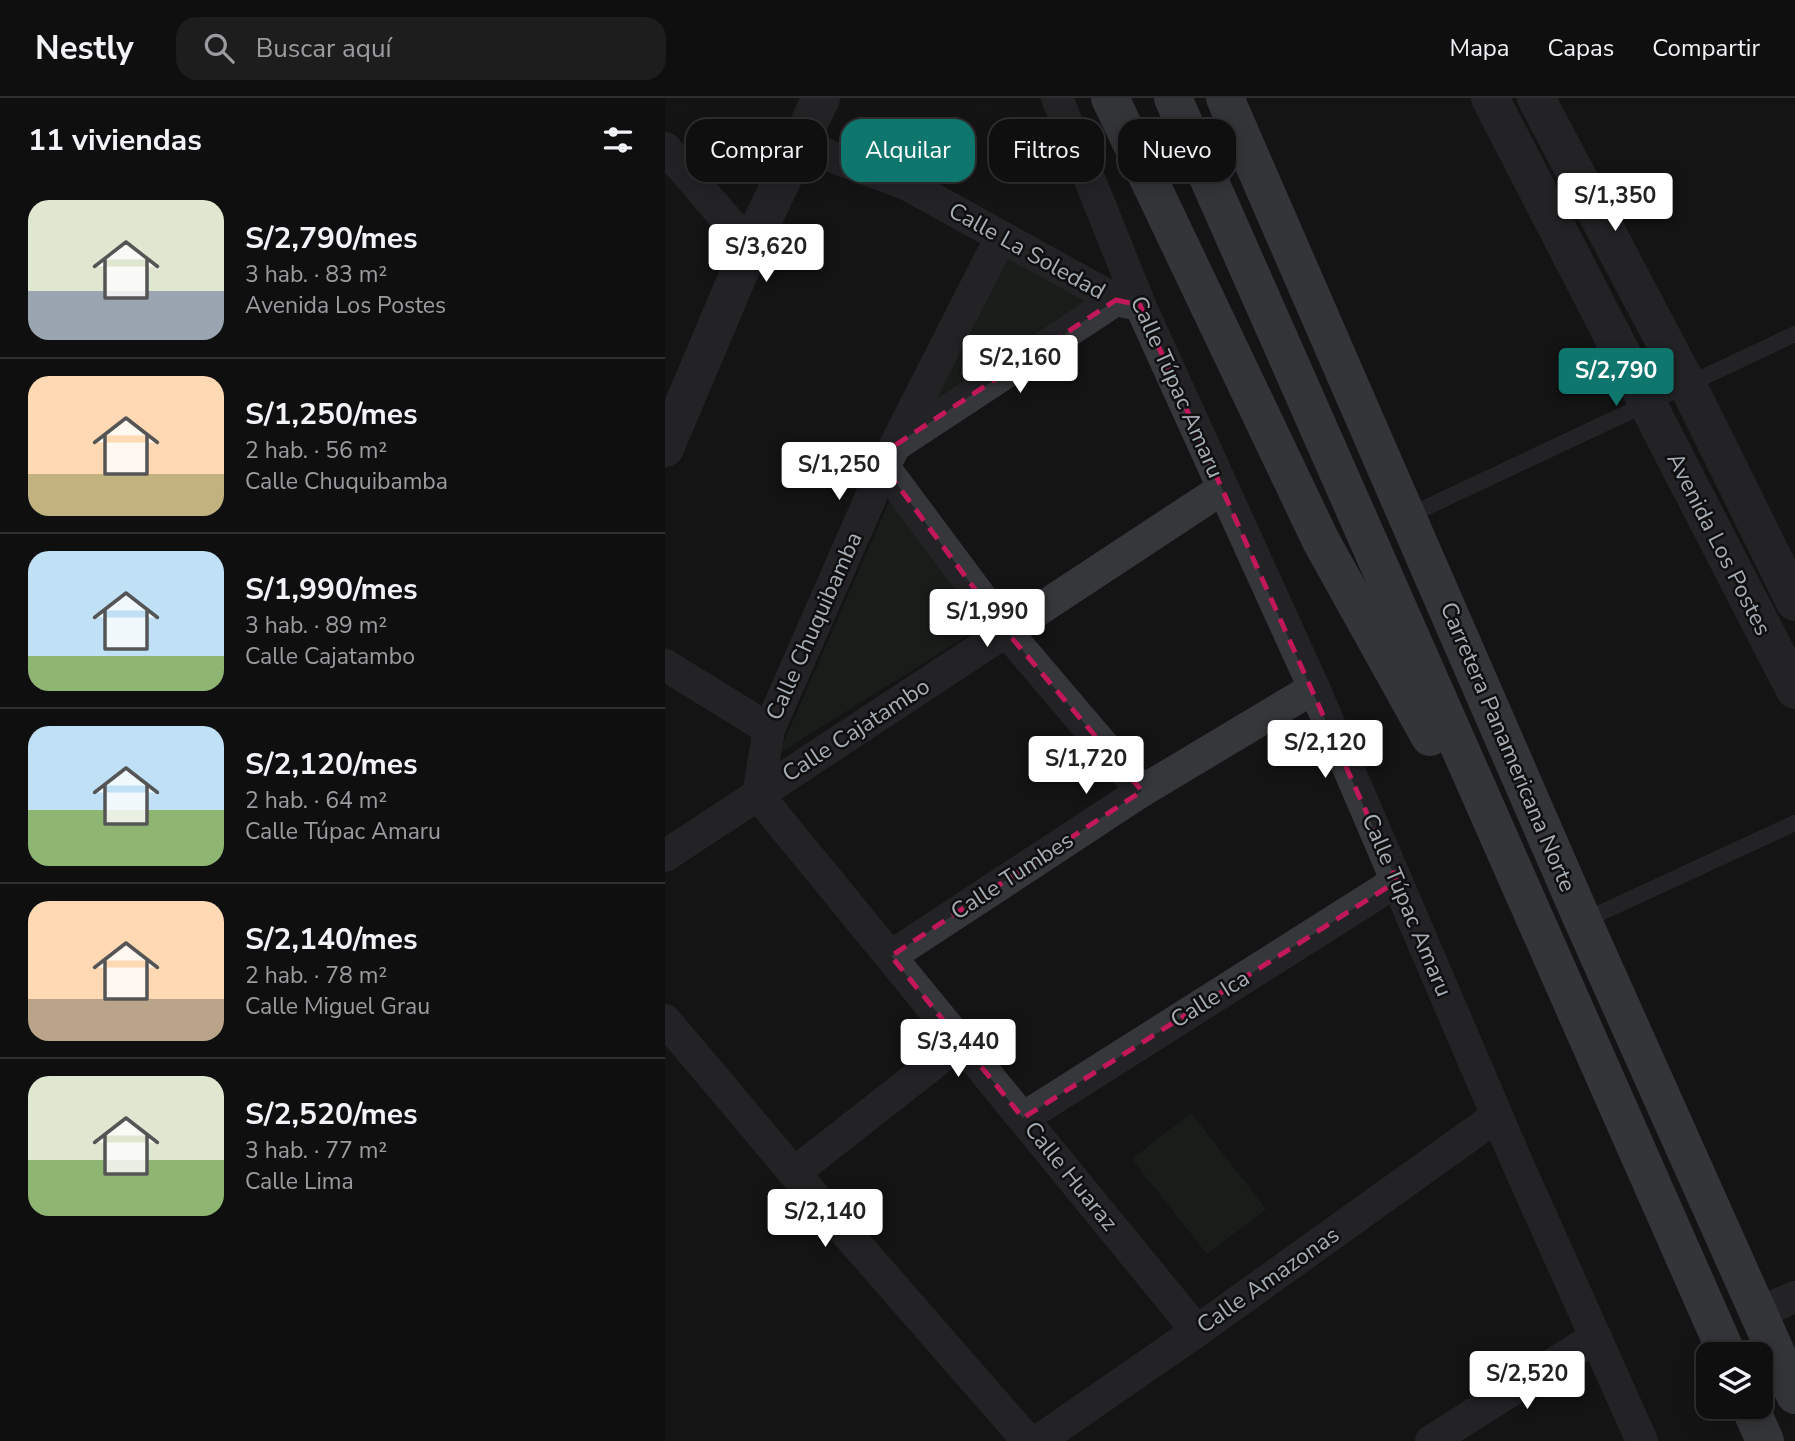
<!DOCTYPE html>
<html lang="es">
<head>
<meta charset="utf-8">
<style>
	:root { --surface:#0f0f10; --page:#1d1d1e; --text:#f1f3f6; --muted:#9b9c9f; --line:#2f2f30; --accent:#0f766e }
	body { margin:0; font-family:"Nunito Sans",sans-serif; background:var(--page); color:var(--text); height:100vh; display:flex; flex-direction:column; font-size:26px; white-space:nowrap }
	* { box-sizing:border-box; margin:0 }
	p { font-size:23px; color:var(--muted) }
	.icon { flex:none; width:38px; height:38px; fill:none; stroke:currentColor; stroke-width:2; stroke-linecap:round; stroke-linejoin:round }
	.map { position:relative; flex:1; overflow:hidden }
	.side { display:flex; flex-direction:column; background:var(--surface); width:665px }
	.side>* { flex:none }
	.hud { position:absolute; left:21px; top:21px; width:665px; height:63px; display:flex; gap:14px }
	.buttons { position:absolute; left:1031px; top:1244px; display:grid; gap:14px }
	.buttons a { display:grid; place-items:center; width:77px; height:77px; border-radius:14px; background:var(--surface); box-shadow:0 4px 18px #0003,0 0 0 2px var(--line); font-size:35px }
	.price { position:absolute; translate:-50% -60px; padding:0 16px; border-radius:7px; background:#fff; color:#222; font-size:23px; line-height:46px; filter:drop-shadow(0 2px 4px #0008) }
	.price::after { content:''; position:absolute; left:50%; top:42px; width:21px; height:16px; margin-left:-10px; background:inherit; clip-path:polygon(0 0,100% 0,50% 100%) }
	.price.selected { background:var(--accent); color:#fff }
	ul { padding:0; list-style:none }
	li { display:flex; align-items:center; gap:21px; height:175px; padding:0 28px }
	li+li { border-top:2px solid var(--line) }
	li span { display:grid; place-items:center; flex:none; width:196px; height:140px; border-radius:21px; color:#555 }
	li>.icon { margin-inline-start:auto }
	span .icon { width:84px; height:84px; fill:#fffc; stroke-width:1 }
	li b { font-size:30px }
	h2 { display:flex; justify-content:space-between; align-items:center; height:84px; padding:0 28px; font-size:30px }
	.tag { padding:0 24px; border-radius:21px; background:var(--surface); box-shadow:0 4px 18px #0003,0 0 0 2px var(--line); font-size:24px; line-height:63px }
	.tag.selected { background:var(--accent); color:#fff }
	header { display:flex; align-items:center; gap:42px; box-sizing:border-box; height:98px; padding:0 35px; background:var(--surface); border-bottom:2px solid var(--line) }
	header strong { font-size:33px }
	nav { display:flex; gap:38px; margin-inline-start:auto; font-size:24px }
	.search { width:490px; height:63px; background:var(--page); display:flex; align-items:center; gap:18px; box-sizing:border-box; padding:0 24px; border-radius:21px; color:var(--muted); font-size:26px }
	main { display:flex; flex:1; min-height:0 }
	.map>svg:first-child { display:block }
</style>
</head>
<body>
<header>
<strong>Nestly</strong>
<div class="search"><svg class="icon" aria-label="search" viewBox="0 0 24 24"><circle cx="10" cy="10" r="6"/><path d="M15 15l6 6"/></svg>Buscar aquí</div>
<nav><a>Mapa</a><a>Capas</a><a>Compartir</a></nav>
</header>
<main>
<section class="side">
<h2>11 viviendas<svg class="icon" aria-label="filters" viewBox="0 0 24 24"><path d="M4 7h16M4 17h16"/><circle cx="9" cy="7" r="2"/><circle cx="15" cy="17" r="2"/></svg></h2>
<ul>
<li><span style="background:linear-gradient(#dfe7d0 65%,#9aa5b1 0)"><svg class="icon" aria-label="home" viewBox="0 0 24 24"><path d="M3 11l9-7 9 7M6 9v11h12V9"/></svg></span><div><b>S/2,790/mes</b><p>3 hab. · 83 m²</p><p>Avenida Los Postes</p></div></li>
<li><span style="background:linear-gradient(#ffd9b3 70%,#c2b280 0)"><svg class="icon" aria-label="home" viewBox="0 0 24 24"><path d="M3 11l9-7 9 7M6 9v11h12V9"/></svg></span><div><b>S/1,250/mes</b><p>2 hab. · 56 m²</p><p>Calle Chuquibamba</p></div></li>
<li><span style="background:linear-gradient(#bfe0f5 75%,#8fb573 0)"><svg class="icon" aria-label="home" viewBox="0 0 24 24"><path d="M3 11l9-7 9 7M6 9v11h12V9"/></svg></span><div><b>S/1,990/mes</b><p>3 hab. · 89 m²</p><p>Calle Cajatambo</p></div></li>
<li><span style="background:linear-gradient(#bfe0f5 60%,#8fb573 0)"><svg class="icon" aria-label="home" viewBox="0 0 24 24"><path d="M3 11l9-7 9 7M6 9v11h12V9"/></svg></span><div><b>S/2,120/mes</b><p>2 hab. · 64 m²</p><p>Calle Túpac Amaru</p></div></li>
<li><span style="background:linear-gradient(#ffd9b3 70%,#b9a48a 0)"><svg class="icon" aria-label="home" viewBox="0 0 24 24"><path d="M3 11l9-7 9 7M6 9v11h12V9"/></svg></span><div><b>S/2,140/mes</b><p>2 hab. · 78 m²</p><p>Calle Miguel Grau</p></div></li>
<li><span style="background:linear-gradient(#dfe7d0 60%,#8fb573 0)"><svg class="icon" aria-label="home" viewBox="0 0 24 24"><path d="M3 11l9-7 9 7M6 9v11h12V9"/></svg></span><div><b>S/2,520/mes</b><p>3 hab. · 77 m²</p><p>Calle Lima</p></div></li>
</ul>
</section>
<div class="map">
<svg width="1130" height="1343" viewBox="0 0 1130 1343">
	<rect width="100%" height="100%" fill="#141415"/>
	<g fill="#212820">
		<path d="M338,156L424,199L425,211L266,309Z"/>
		<path d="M227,397L323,525L114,655Z"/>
		<path d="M526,1015L601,1111L542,1156L467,1061Z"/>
	</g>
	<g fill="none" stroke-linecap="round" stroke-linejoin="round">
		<g stroke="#35373a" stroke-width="16">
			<path d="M743,418L1130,236"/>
			<path d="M918,823L1130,725"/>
		</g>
		<g stroke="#35373a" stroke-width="32">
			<path d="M392,0L475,207L649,590L851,1062L977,1343"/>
			<path d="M133,46L241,86L451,202L475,207"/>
			<path d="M0,50L85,149"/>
			<path d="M336,139L219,369L104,631L93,697L532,1233"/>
			<path d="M231,347L451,202"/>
			<path d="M219,369L341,533L477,693"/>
			<path d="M0,567L104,631"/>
			<path d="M0,758L557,391"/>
			<path d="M226,858L477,693L649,590"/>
			<path d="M0,922L129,1075L363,1343"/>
			<path d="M358,1020L732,783"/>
			<path d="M129,1075L296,944"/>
			<path d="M1095,1214L1130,1199"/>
			<path d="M373,1343L532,1233L832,1018"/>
			<path d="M766,1343L931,1239"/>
		</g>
		<g stroke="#35373a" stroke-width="38">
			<path d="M825,0L1130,592"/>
			<path d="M871,0L1022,286L1130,504"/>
			<path d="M0,350L85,149L156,0"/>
		</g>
		<g stroke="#595d62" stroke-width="38">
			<path d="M445,0L656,443L765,639"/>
			<path d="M508,0L1062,1256"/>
			<path d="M560,0L918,823L1130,1297"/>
			<path d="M1085,1309L1100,1343"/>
		</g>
	</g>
	<path d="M0 0H1130V1343H0ZM451,202L475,207L732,783L358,1020L226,858L477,693L341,533L219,369L229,348Z" fill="#141415" fill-opacity=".55" fill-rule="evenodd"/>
	<path fill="none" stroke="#c2185b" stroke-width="5" stroke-dasharray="14 9" stroke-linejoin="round" d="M451,202L475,207L732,783L358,1020L226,858L477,693L341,533L219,369L229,348Z"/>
	<g text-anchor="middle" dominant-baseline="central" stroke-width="5" stroke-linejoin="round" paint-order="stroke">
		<g font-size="23" fill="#a6adb5" stroke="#0f0f10">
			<text transform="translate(362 153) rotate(29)">Calle La Soledad</text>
			<text transform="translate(512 289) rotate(66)">Calle Túpac Amaru</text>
			<text transform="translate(1054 446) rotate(63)">Avenida Los Postes</text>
			<text transform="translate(149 528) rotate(-66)">Calle Chuquibamba</text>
			<text transform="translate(191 632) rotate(-33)">Calle Cajatambo</text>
			<text transform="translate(843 649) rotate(67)">Carretera Panamericana Norte</text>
			<text transform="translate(347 778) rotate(-33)">Calle Tumbes</text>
			<text transform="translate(742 807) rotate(67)">Calle Túpac Amaru</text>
			<text transform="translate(545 901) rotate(-32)">Calle Ica</text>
			<text transform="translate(406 1078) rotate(51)">Calle Huaraz</text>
			<text transform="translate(603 1182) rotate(-35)">Calle Amazonas</text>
		</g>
	</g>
</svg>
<div class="buttons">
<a><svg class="icon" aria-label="layers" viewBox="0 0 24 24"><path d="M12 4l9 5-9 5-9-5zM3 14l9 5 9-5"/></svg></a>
</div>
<b class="price" style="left:950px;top:135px">S/1,350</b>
<b class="price" style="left:101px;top:186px">S/3,620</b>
<b class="price" style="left:355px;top:297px">S/2,160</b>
<b class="price selected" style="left:951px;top:310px">S/2,790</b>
<b class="price" style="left:174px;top:404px">S/1,250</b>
<b class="price" style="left:322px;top:551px">S/1,990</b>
<b class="price" style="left:660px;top:682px">S/2,120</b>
<b class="price" style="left:421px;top:698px">S/1,720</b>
<b class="price" style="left:293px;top:981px">S/3,440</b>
<b class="price" style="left:160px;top:1151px">S/2,140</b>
<b class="price" style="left:862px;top:1313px">S/2,520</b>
<div class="hud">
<a class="tag">Comprar</a>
<a class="tag selected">Alquilar</a>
<a class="tag">Filtros</a>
<a class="tag">Nuevo</a>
</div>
</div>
</main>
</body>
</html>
